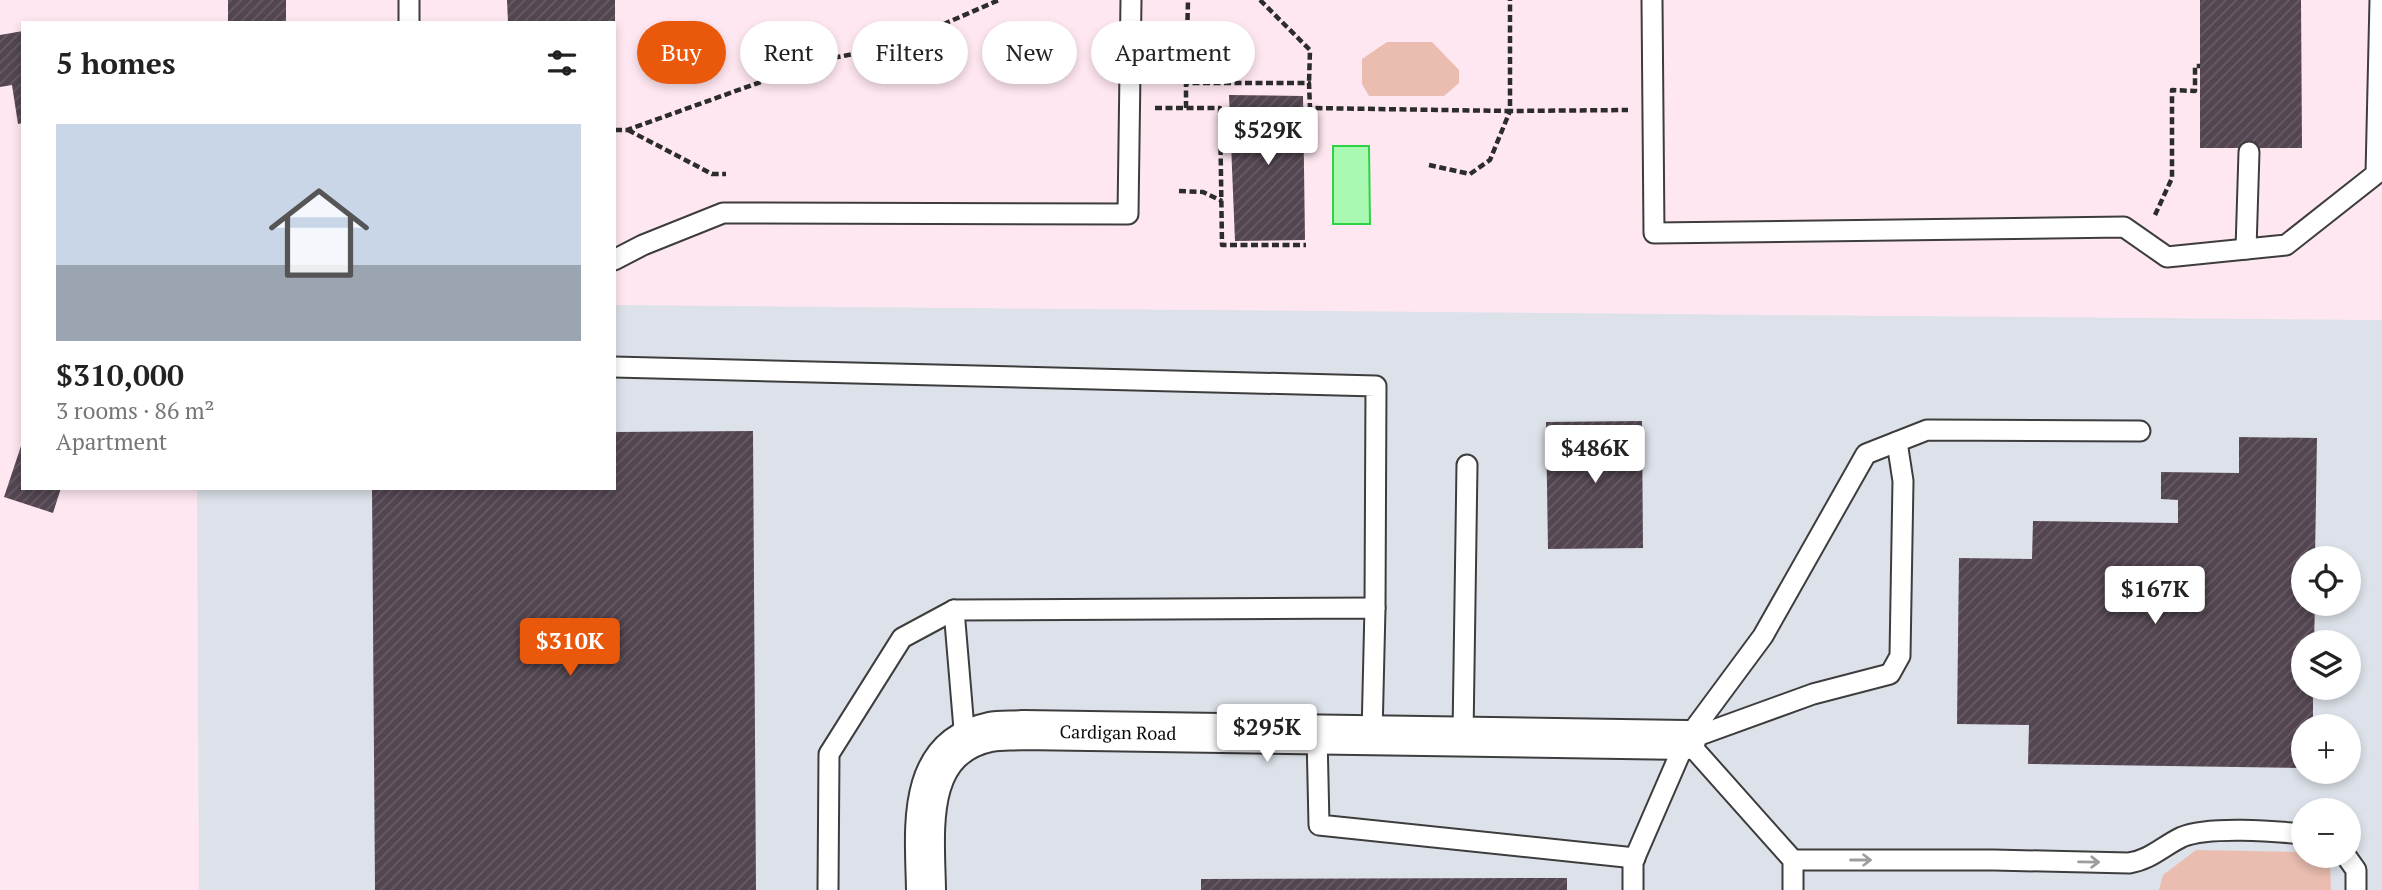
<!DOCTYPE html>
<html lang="en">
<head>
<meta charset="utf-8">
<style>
	:root { --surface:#fff; --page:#f2f2f2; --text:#222; --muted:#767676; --accent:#ea580c }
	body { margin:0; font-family:"PT Serif",serif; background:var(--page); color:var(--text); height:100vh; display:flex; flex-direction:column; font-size:26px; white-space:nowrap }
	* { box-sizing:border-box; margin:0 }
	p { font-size:23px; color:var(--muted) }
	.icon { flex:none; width:38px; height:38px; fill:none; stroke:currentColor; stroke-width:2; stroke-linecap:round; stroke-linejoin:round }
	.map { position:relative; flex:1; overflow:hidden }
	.details { position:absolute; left:21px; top:21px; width:595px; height:469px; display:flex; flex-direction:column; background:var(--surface); border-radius:0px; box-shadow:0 4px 10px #0003 }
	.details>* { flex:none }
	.hud { position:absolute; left:637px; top:21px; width:665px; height:63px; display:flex; gap:14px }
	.controls { position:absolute; left:2291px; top:546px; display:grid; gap:14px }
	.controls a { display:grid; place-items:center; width:70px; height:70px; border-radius:50%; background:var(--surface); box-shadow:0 4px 10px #0003; font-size:35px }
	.price { position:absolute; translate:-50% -60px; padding:0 16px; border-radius:7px; background:#fff; color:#222; font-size:23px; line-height:46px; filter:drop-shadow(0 2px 4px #0008) }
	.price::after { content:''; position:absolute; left:50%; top:42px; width:21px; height:16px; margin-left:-10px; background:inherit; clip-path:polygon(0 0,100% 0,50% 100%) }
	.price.current { background:var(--accent); color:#fff }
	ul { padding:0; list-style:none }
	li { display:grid; align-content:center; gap:14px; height:371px; padding:0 35px }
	li span { display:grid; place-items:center; height:217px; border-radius:0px; color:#555 }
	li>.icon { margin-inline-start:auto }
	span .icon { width:126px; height:126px; fill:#fffc; stroke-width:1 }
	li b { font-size:30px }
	h2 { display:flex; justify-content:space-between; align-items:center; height:84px; padding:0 35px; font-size:30px }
	.chip { padding:0 24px; border-radius:32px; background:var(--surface); box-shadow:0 4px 10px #0003; font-size:24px; line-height:63px }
	.chip.current { background:var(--accent); color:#fff }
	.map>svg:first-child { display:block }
</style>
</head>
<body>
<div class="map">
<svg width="2382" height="890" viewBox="0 0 2382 890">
	<defs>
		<pattern id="building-hatch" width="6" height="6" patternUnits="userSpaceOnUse" patternTransform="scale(1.75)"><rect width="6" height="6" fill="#534651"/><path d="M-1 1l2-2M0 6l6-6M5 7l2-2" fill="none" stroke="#675c65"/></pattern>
	</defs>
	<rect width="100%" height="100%" fill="#ffe7f2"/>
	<path fill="#dde2ea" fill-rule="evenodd" d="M614,305L2382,320V890H199L197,488H614ZM2303,558H2348V604H2303ZM2303,642H2348V688H2303ZM2303,726H2348V772H2303ZM2303,810H2348V856H2303Z"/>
	<g fill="#eabdb0">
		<path d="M1387,42H1432L1459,70V83L1444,96H1369L1362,84V59Z"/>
		<path d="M2196,850L2303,852V856H2319L2330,863L2331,890H2159L2163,875Z"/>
	</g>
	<path fill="#a9f9b3" stroke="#2dd346" stroke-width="2" d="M1333,146H1369L1370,224H1333Z"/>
	<g fill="url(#building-hatch)">
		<rect x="228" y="0" width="58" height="23"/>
		<path d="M507,0H615V23H508Z"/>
		<path d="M2200,0H2301L2302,148H2200Z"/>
		<path d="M23,31V123L18,124L12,85L0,87V35Z"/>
		<path d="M1229,95L1303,96L1305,240L1235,241Z"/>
		<path d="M1642,421L1643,548L1548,549L1546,422Z"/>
		<path d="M753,431L756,890H375L372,488H614V432Z"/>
		<path d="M2239,437L2317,438L2315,558H2303V604H2315L2314,642H2303V688H2313V726H2303V768L2028,764L2029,725L1957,724L1959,558L2032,559L2033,521L2178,523V500L2161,499V472L2239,473Z"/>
		<path d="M22,443L23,488H61L53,513L4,497Z"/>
		<path d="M1567,878V890H1201V879Z"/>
	</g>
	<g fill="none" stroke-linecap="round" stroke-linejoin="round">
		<g stroke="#3d3d3d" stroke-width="23">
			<g id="service">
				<path d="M1652,0L1654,233L2124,227L2167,257L2286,245L2376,174L2380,0"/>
				<path d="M409,23V0"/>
				<path d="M2246,249L2249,152"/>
				<path d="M614,260L643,245L723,213L1128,214L1131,0"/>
				<path d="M614,367L1376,386L1375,608"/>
				<path d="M1317,735L1319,825L1635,858"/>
				<path d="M1463,736L1467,465"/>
				<path d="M1686,740L1813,694L1890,674L1900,656L1903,481L1897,442"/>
				<path d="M1686,740L1793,860V890"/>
				<path d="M965,741L954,610L1375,608L1372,735"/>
				<path d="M2346,856L2356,870V890"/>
				<path d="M1793,860H1994L2129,863C2150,860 2163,846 2182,837C2208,826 2274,831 2303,834"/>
				<path d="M828,890L829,754L902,638L954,610"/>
				<path d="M1633,890V862L1686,740L1763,636L1866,454L1927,430L2140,431"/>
			</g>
		</g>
		<g stroke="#3d3d3d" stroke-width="42">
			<path id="tertiary" d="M926,890C925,830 914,748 990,732C1001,730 1012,731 1023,730L1686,740"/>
		</g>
		<g stroke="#2c2c2c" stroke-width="4.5" stroke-dasharray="7 3.5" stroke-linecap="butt">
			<path d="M1260,0L1310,50L1309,83"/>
			<path d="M1186,83L1188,0"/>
			<path d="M1155,108H1220L1222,245H1306"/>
			<path d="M1186,108V83H1309L1310,108L1510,111V0"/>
			<path d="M615,130H627L822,60L891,47L999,0"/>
			<path d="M628,130L712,174H726"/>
			<path d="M1429,165L1470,174L1490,160L1510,111L1628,110"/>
			<path d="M1179,191L1203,192L1222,201"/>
			<path d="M2155,215L2172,178V90L2195,91V66H2200"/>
		</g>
		<use href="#service" stroke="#fff" stroke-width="19"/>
		<use href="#tertiary" stroke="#fff" stroke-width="38"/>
	</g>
	<defs><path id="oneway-shaft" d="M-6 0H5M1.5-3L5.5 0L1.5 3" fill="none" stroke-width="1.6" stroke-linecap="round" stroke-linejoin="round" transform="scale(1.75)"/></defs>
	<g stroke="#9d9d9d">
		<use href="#oneway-shaft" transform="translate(1861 860)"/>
		<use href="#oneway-shaft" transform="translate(2089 862) rotate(1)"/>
	</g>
	<g text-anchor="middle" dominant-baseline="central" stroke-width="7" stroke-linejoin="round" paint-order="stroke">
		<g font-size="18" fill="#0a0a0a" stroke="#fff">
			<text transform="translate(1118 732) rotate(1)">Cardigan Road</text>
		</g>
	</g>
</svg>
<div class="controls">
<a><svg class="icon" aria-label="locate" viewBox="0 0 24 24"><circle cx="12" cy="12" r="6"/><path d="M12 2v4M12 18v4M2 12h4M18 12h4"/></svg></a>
<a><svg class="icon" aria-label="layers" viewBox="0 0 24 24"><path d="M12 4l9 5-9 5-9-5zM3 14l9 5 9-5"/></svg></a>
<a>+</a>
<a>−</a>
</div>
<b class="price" style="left:1268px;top:167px">$529K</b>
<b class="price" style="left:1595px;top:485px">$486K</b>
<b class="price" style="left:2155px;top:626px">$167K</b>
<b class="price current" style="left:570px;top:678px">$310K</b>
<b class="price" style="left:1267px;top:764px">$295K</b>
<div class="hud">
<a class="chip current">Buy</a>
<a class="chip">Rent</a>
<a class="chip">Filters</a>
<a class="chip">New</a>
<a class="chip">Apartment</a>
</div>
<section class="details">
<h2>5 homes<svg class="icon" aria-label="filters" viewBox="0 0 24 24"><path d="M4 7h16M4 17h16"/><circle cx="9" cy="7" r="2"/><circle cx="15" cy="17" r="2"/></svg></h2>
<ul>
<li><span style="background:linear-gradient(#c9d6e8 65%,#9aa5b1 0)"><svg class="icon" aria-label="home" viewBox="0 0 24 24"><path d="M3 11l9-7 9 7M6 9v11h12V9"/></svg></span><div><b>$310,000</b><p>3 rooms · 86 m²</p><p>Apartment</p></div></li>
</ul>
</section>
</div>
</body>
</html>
